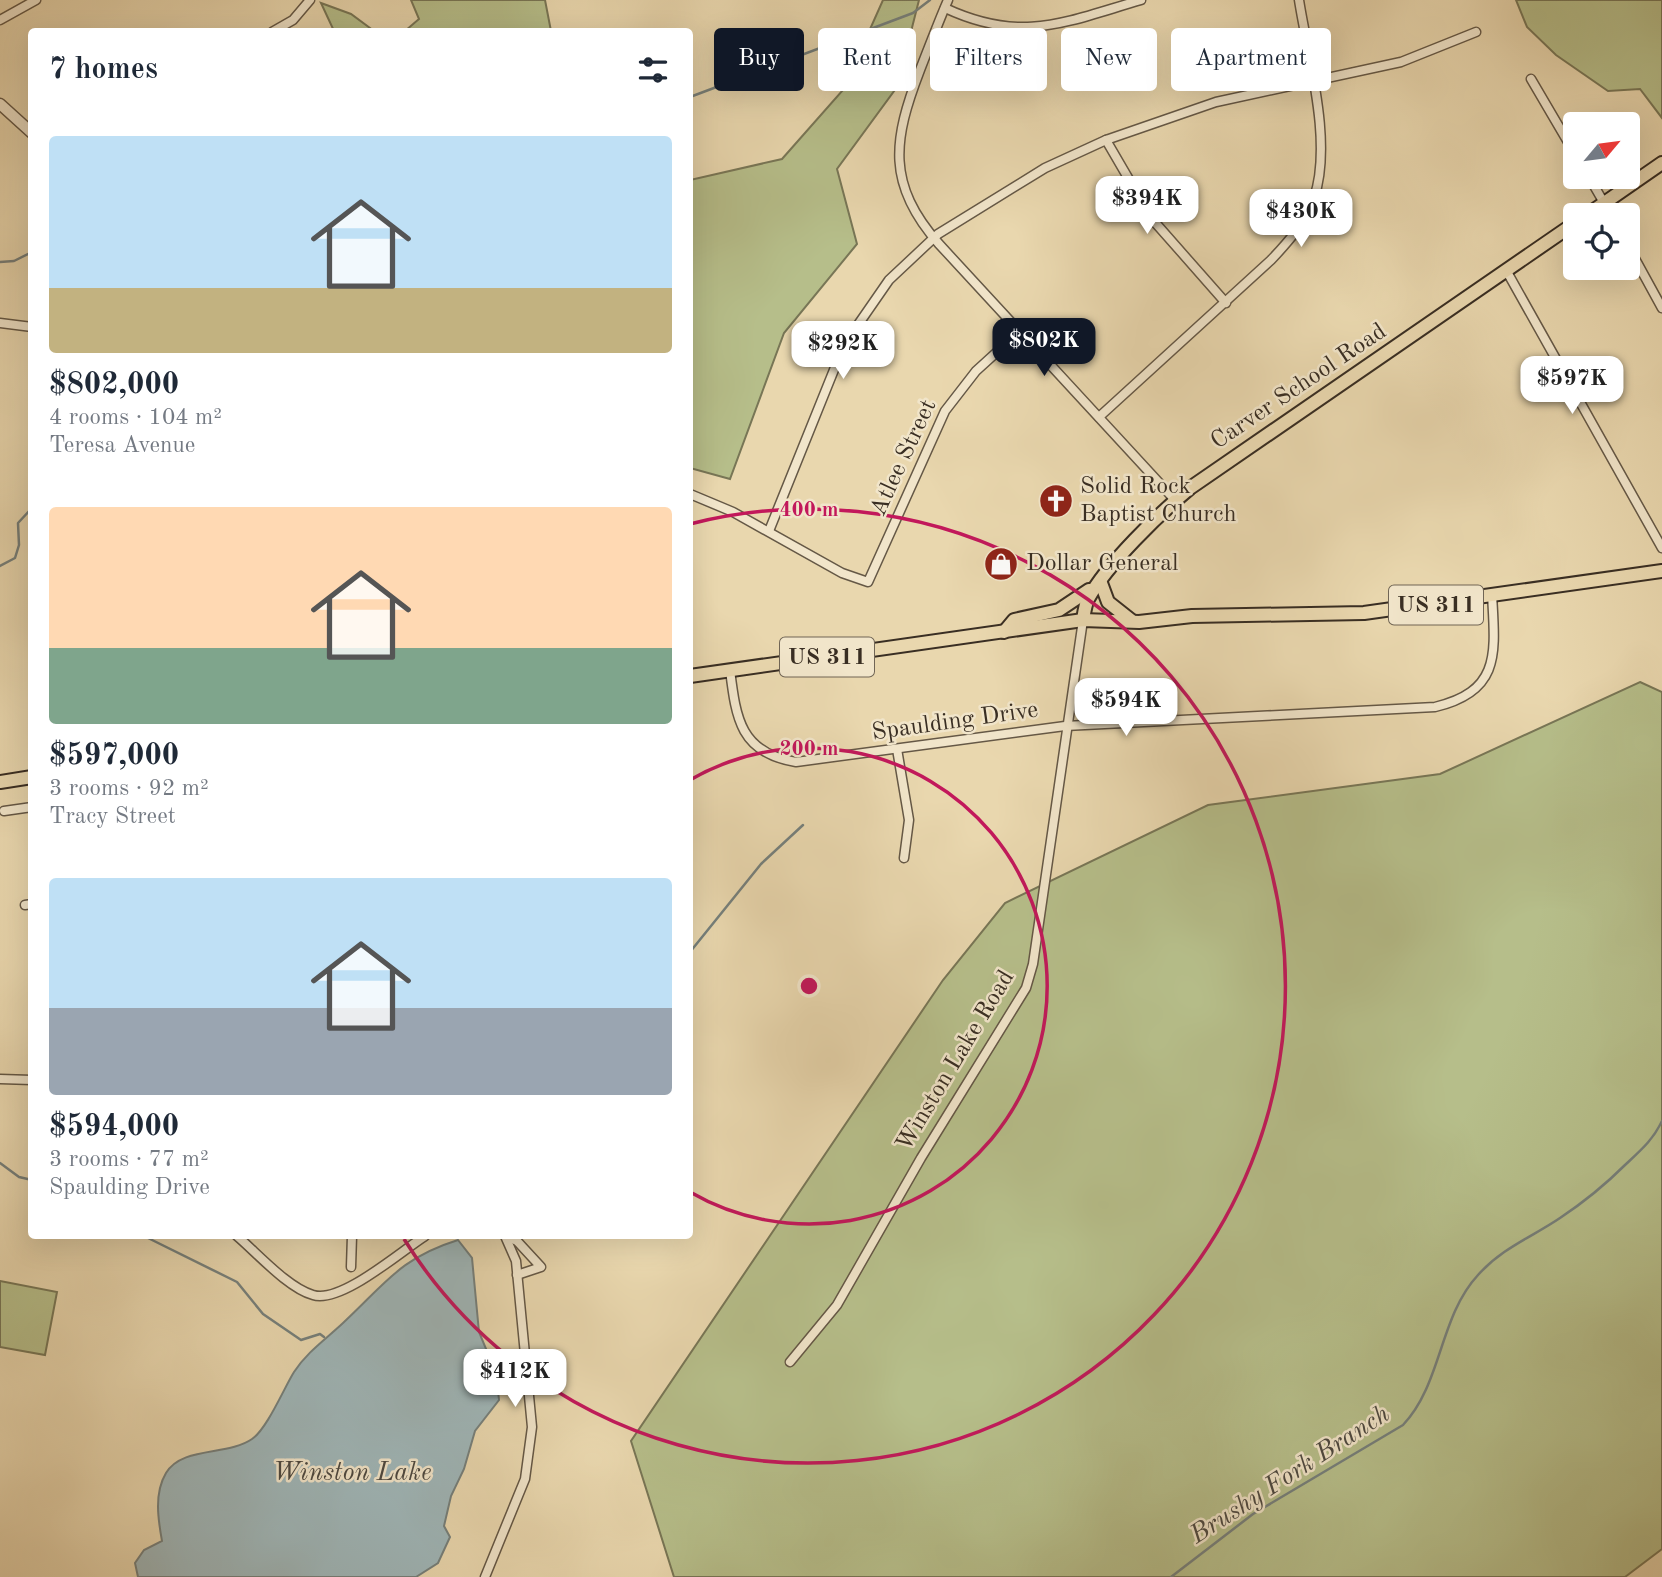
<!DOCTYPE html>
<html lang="en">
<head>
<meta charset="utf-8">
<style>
	:root { --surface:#fff; --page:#f6f6f7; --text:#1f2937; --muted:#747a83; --accent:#111827 }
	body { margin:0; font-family:"Old Standard TT",serif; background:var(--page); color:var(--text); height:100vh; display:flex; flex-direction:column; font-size:26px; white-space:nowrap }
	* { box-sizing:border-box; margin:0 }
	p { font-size:23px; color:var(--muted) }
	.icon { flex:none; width:38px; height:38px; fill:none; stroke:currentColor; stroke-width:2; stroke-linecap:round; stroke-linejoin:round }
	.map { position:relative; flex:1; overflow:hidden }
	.drawer { position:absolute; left:28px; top:28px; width:665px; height:1211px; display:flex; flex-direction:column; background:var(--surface); border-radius:7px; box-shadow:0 7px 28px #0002 }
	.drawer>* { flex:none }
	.hud { position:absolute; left:714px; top:28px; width:665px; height:63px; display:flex; gap:14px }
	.needle { width:46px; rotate:61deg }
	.tools { position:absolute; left:1563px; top:112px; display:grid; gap:14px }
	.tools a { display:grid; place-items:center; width:77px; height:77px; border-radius:7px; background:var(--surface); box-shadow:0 7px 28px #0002; font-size:35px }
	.price { position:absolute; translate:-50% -60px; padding:0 16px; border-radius:14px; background:#fff; color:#222; font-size:23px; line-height:46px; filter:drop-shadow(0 2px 4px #0008) }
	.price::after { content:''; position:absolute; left:50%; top:42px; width:21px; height:16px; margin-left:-10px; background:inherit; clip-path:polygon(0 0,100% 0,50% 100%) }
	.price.on { background:var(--accent); color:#fff }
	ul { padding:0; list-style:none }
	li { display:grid; align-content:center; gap:14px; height:371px; padding:0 21px }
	li span { display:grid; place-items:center; height:217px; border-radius:7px; color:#555 }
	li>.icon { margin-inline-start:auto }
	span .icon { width:126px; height:126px; fill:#fffc; stroke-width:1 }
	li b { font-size:30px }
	h2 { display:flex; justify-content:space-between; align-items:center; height:84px; padding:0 21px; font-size:30px }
	.chip { padding:0 24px; border-radius:7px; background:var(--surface); box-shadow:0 7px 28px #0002; font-size:24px; line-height:63px }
	.chip.on { background:var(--accent); color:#fff }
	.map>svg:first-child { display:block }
</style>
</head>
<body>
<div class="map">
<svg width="1662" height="1577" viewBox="0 0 1662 1577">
	<rect width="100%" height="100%" fill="#e9d7ae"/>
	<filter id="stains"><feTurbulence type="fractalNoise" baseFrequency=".00286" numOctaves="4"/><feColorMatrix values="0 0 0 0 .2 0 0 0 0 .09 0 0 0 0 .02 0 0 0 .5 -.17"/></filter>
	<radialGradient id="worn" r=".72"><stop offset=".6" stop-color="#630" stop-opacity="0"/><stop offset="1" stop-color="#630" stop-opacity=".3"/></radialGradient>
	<g fill="#b6be8a" stroke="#787656" stroke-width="2">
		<path d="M411,0H545L551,31H405L419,19Z"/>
		<path d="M883,0H919L897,87L837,169L857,244L784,333L730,479L690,468V180L782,159L843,90Z"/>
		<path d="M1516,0H1662V118L1640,89L1608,91L1556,55L1527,27Z"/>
		<path d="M321,3L351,14L374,31H334Z"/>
		<path d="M1640,682L1662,692V1549L1625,1577H674L631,1441L943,980L1005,903L1208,805L1440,774Z"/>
		<path d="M0,1281L57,1292L45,1355L0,1347Z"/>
	</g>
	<path fill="#9fb6b8" stroke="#76807c" stroke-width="2" d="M458,1240L472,1258L479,1332L496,1373L499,1400L475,1431L464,1469L451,1496L444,1526L450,1537L438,1563L416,1577H138L135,1563L144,1550L162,1541C158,1519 154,1493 166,1473C182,1446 228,1456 252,1439C267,1429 284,1388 294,1372C307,1352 326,1339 343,1323C385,1284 400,1258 458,1240Z"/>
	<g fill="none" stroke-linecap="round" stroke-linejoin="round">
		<g stroke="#76807c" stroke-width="2.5">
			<path d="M690,97L913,13L930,0"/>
			<path d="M0,262L14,261L32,252"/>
			<path d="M0,566L15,558L19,545L18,523L32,508"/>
			<path d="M690,952L761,864L803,825"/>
			<path d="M0,1163L19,1177L32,1180"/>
			<path d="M144,1236L237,1282L263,1314L301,1340L320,1334L324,1337"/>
			<path d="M1171,1577L1253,1514L1403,1425C1442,1384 1439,1317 1478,1275C1502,1248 1532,1237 1560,1218C1584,1202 1605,1185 1625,1165C1641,1150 1653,1140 1662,1121"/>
		</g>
		<g stroke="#655846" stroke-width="11">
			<g id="minor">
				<path d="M948,0C938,23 929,47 920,70C893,140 886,184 939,244L1175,500"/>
				<path d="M945,8C1022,44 1065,22 1141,0"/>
				<path d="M0,20L36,0"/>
				<path d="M272,32L293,20L310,0"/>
				<path d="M1531,79L1575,154"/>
				<path d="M1106,140L1152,219L1226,303"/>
				<path d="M1589,177L1611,215"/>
				<path d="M1628,246L1662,308"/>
				<path d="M1506,270L1662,548"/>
				<path d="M0,323L32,327"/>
				<path d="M1099,417L1271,260C1289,241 1305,223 1314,198C1333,142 1308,58 1299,0"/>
				<path d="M690,494L733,512L842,573L868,582L945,411L976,371L1020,331"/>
				<path d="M769,531L844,345L889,280L938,234L1045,168L1106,140L1216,102L1401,62L1476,32"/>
				<path d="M730,670C736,718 740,753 796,762L1065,726L1435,707C1502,691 1495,652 1492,594"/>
				<path d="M897,749L909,820L904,858"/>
				<path d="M4,811L32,807"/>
				<path d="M25,905L32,904"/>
				<path d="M0,1079L32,1080"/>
				<path d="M237,1236C257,1253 288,1288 313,1295C341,1304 401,1251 425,1236"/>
				<path d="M506,1236L517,1241L541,1267L517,1275"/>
				<path d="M351,1267L352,1236"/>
				<path d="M790,1362L837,1305L921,1158L1026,988L1033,964L1083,620"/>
				<path d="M485,1577L525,1479L532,1427L516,1261L505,1236"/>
			</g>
		</g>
		<g stroke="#655846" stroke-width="13">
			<path id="tertiary" d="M0,104L32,133"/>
		</g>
		<g stroke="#392e23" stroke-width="16">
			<g id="primary">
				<path d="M1587,215L1662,163"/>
				<path d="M1101,583L1108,602L1132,621"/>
				<path d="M1083,620C1084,614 1085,605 1088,599C1107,564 1159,514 1190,488L1575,223"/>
				<path d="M1004,632L1014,620L1059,610L1089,590"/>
				<path d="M690,676L1083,620L1139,622L1192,616L1364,613L1662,571"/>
				<path d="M0,782L32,777"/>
			</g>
		</g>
		<use href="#minor" stroke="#f1e5ca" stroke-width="8"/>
		<use href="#tertiary" stroke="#f1e5ca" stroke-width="10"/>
		<use href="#primary" stroke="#e9d7ae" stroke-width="12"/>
	</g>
	<g fill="none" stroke="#c2185b" stroke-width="3.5">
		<path d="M690 780A238 238 0 1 1 690 1192"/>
		<path d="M690 524A477 477 0 1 1 404 1239"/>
	</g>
	<defs>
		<g id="church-disc" transform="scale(1.75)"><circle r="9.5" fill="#8f2418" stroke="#f1e5ca"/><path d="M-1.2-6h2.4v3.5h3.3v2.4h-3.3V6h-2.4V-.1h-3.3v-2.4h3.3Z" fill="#fff"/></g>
		<g id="shop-disc" transform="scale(1.75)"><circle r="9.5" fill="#8f2418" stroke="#f1e5ca"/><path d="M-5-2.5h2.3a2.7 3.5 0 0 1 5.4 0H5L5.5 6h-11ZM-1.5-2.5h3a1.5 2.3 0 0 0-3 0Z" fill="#fff"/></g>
	</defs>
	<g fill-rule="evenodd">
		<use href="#church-disc" x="1056" y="501"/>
		<use href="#shop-disc" x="1001" y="564"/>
	</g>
	<g text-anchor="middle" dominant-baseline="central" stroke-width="5" stroke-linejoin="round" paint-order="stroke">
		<g fill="#f1e5ca" stroke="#706555" stroke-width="2">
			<rect x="1389" y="585.5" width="94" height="39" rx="5"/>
			<rect x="780" y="637.5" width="94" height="39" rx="5"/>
		</g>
		<g font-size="23" font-weight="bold" fill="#392e23">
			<text x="1436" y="605">US 311</text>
			<text x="827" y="657">US 311</text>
		</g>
		<g font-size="24" fill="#392e23" stroke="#f1e5ca">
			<text transform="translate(1299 387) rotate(-34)">Carver School Road</text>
			<text transform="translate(904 458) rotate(-65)">Atlee Street</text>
			<text transform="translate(955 722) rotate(-8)">Spaulding Drive</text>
			<text transform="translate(956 1061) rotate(-59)">Winston Lake Road</text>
		</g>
		<g font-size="24" fill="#392e23" stroke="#f1e5ca" text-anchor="start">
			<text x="1080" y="487">Solid Rock<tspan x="1080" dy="28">Baptist Church</tspan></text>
			<text x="1026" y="564">Dollar General</text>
		</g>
		<g font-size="26" font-style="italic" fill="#4d4941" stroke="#f1e5ca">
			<text x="352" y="1473">Winston Lake</text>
			<text transform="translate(1290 1475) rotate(-33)">Brushy Fork Branch</text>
		</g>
	</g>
	<circle cx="809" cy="986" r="10" fill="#c2185b" stroke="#f1e5ca" stroke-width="3.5"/>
	<g font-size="21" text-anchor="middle" font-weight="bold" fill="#c2185b" stroke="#f1e5ca" stroke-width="5" stroke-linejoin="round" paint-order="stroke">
		<text x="809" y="516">400 m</text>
		<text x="809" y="755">200 m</text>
	</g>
	<rect width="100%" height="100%" filter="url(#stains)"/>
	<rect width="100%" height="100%" fill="url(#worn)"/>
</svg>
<div class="tools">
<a><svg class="needle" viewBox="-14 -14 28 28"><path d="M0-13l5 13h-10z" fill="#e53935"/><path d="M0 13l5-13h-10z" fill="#747a83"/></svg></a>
<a><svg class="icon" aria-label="locate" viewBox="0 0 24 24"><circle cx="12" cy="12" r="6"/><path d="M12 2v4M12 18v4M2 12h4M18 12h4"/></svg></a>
</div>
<b class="price" style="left:1147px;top:236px">$394K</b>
<b class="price" style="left:1301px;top:249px">$430K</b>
<b class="price on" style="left:1044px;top:378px">$802K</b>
<b class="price" style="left:843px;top:381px">$292K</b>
<b class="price" style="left:1572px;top:416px">$597K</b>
<b class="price" style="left:1126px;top:738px">$594K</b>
<b class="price" style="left:515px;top:1409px">$412K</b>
<div class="hud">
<a class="chip on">Buy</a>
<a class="chip">Rent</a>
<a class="chip">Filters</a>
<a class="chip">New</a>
<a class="chip">Apartment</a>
</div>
<section class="drawer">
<h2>7 homes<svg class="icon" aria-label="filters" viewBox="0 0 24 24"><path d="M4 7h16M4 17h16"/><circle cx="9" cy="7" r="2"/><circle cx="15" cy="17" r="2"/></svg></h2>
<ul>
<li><span style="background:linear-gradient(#bfe0f5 70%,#c2b280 0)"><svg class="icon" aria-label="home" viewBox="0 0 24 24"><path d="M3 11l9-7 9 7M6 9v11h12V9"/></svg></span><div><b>$802,000</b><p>4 rooms · 104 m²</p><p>Teresa Avenue</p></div></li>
<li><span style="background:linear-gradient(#ffd9b3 65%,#7fa58c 0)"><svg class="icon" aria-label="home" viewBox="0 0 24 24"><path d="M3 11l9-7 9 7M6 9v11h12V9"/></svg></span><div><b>$597,000</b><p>3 rooms · 92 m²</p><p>Tracy Street</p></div></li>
<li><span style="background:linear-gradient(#bfe0f5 60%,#9aa5b1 0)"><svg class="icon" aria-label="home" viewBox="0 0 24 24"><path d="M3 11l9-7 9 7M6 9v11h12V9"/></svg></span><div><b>$594,000</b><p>3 rooms · 77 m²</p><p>Spaulding Drive</p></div></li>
</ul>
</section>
</div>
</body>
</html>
